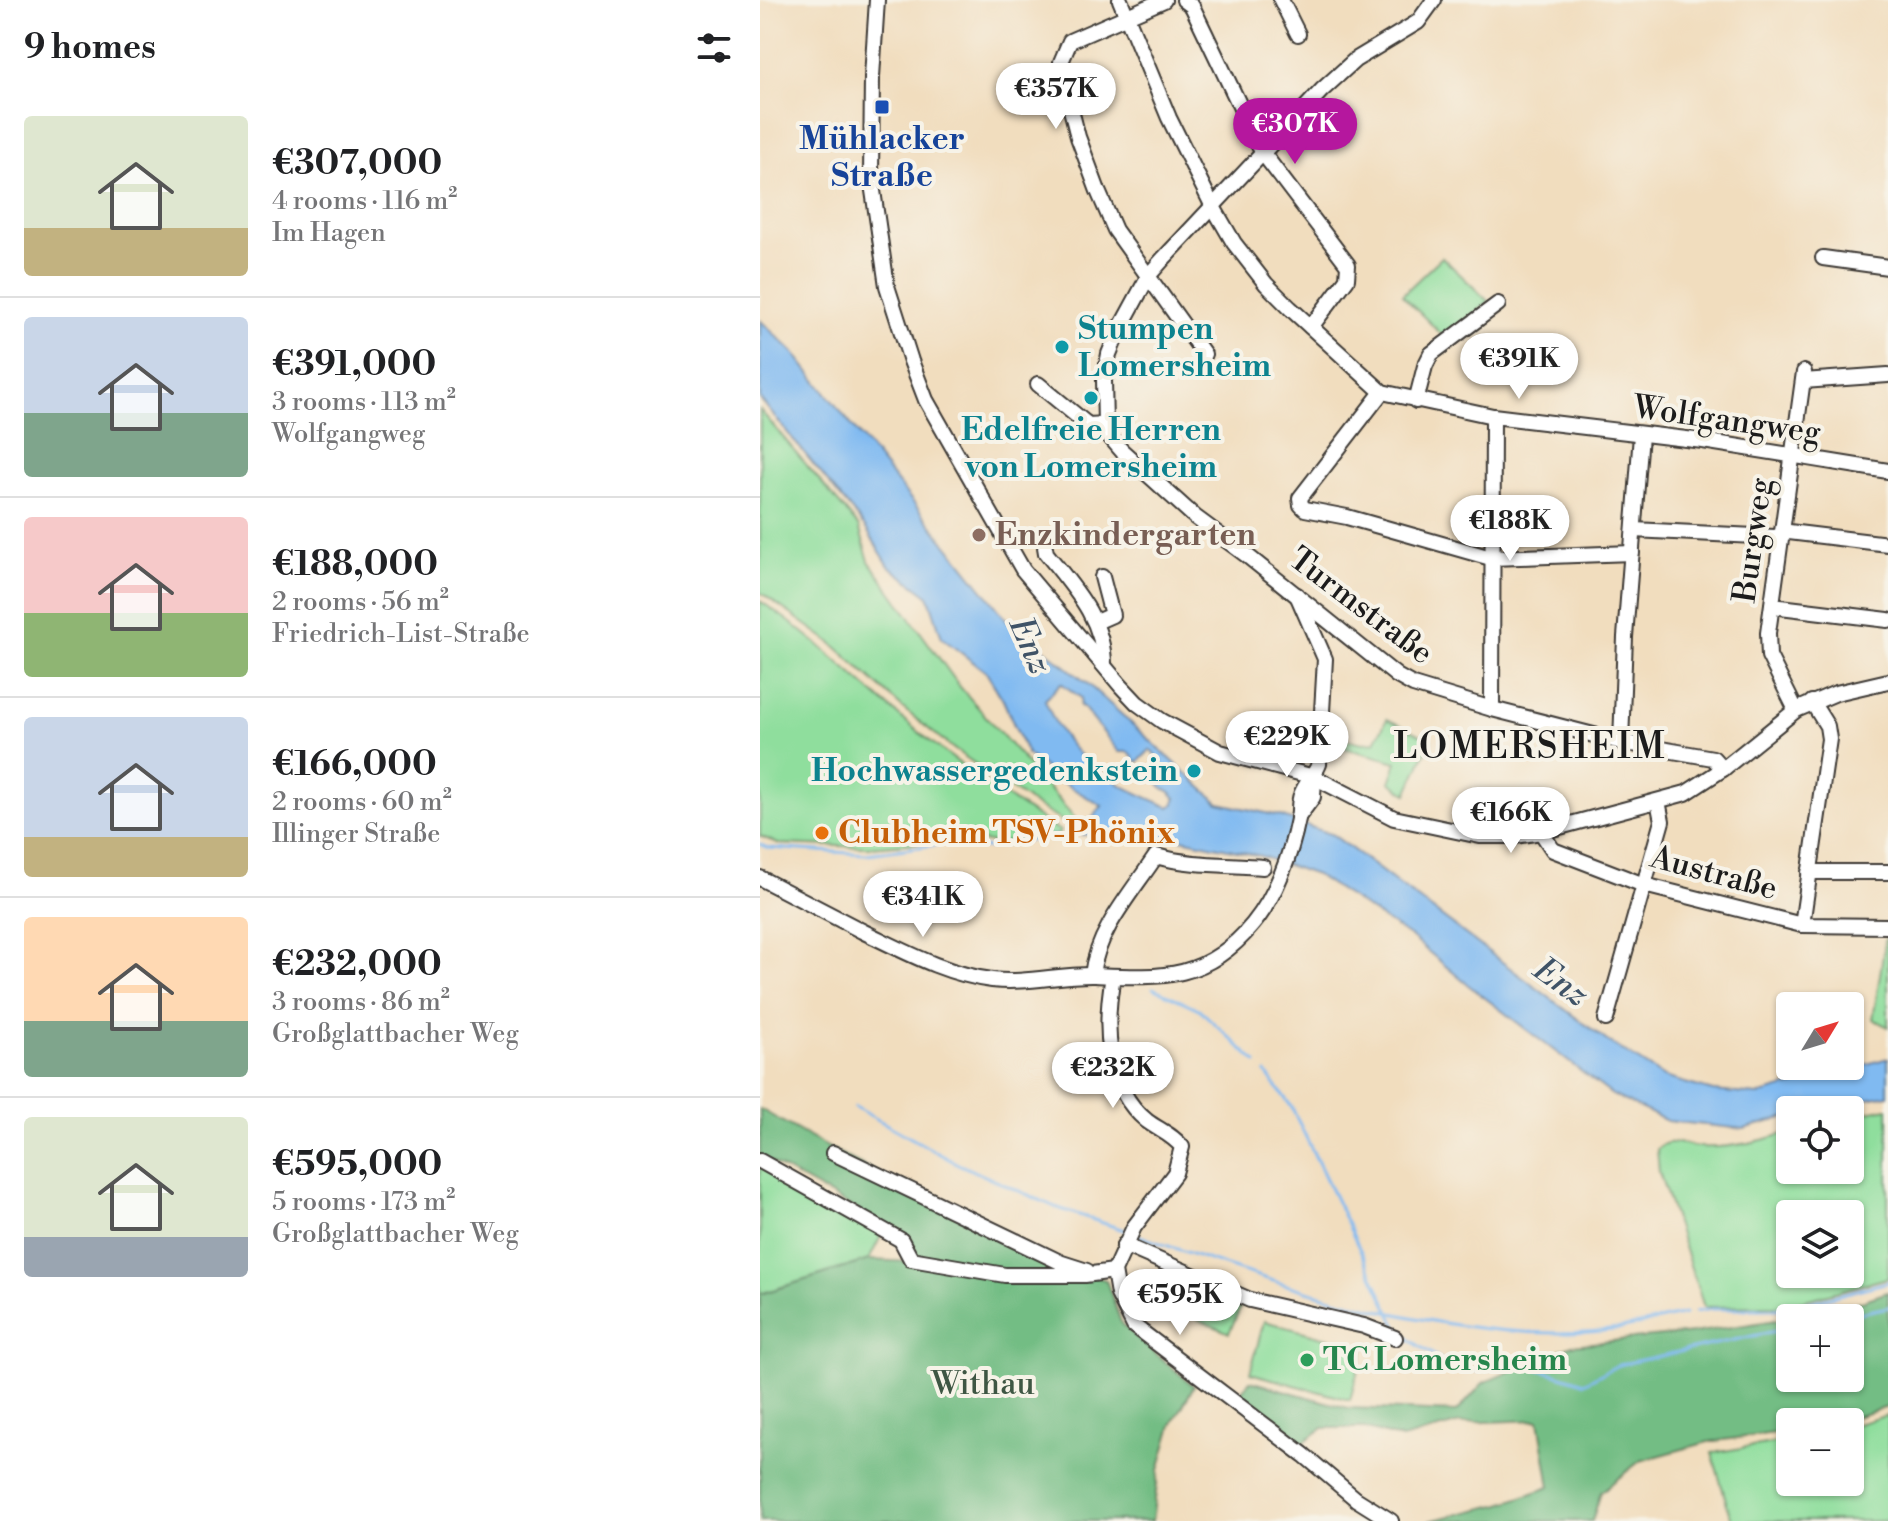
<!DOCTYPE html>
<html lang="en">
<head>
<meta charset="utf-8">
<style>
	:root { --surface:#fff; --page:#f2f2f2; --text:#202124; --muted:#757577; --line:#e0e0e0; --accent:#b5179e }
	body { margin:0; font-family:"Libre Bodoni",serif; background:var(--page); color:var(--text); height:100vh; display:flex; flex-direction:column; font-size:30px; white-space:nowrap }
	* { box-sizing:border-box; margin:0 }
	p { font-size:26px; color:var(--muted) }
	.icon { flex:none; width:44px; height:44px; fill:none; stroke:currentColor; stroke-width:2; stroke-linecap:round; stroke-linejoin:round }
	.map { position:relative; flex:1; overflow:hidden }
	.side { display:flex; flex-direction:column; background:var(--surface); width:760px }
	.side>* { flex:none }
	.needle { width:52px; rotate:52deg }
	.buttons { position:absolute; left:1016px; top:992px; display:grid; gap:16px }
	.buttons a { display:grid; place-items:center; width:88px; height:88px; border-radius:8px; background:var(--surface); box-shadow:0 2px 6px #0004; font-size:40px }
	.price { position:absolute; translate:-50% -68px; padding:0 18px; border-radius:28px; background:#fff; color:#222; font-size:26px; line-height:52px; filter:drop-shadow(0 2px 4px #0008) }
	.price::after { content:''; position:absolute; left:50%; top:48px; width:24px; height:18px; margin-left:-12px; background:inherit; clip-path:polygon(0 0,100% 0,50% 100%) }
	.price.on { background:var(--accent); color:#fff }
	ul { padding:0; list-style:none }
	li { display:flex; align-items:center; gap:24px; height:200px; padding:0 24px }
	li+li { border-top:2px solid var(--line) }
	li span { display:grid; place-items:center; flex:none; width:224px; height:160px; border-radius:8px; color:#555 }
	li>.icon { margin-inline-start:auto }
	span .icon { width:96px; height:96px; fill:#fffc; stroke-width:1 }
	li b { font-size:34px }
	h2 { display:flex; justify-content:space-between; align-items:center; height:96px; padding:0 24px; font-size:34px }
	main { display:flex; flex:1; min-height:0 }
	.map>svg:first-child { display:block }
</style>
</head>
<body>
<main>
<section class="side">
<h2>9 homes<svg class="icon" aria-label="filters" viewBox="0 0 24 24"><path d="M4 7h16M4 17h16"/><circle cx="9" cy="7" r="2"/><circle cx="15" cy="17" r="2"/></svg></h2>
<ul>
<li><span style="background:linear-gradient(#dfe7d0 70%,#c2b280 0)"><svg class="icon" aria-label="home" viewBox="0 0 24 24"><path d="M3 11l9-7 9 7M6 9v11h12V9"/></svg></span><div><b>€307,000</b><p>4 rooms · 116 m²</p><p>Im Hagen</p></div></li>
<li><span style="background:linear-gradient(#c9d6e8 60%,#7fa58c 0)"><svg class="icon" aria-label="home" viewBox="0 0 24 24"><path d="M3 11l9-7 9 7M6 9v11h12V9"/></svg></span><div><b>€391,000</b><p>3 rooms · 113 m²</p><p>Wolfgangweg</p></div></li>
<li><span style="background:linear-gradient(#f6c9c9 60%,#8fb573 0)"><svg class="icon" aria-label="home" viewBox="0 0 24 24"><path d="M3 11l9-7 9 7M6 9v11h12V9"/></svg></span><div><b>€188,000</b><p>2 rooms · 56 m²</p><p>Friedrich-List-Straße</p></div></li>
<li><span style="background:linear-gradient(#c9d6e8 75%,#c2b280 0)"><svg class="icon" aria-label="home" viewBox="0 0 24 24"><path d="M3 11l9-7 9 7M6 9v11h12V9"/></svg></span><div><b>€166,000</b><p>2 rooms · 60 m²</p><p>Illinger Straße</p></div></li>
<li><span style="background:linear-gradient(#ffd9b3 65%,#7fa58c 0)"><svg class="icon" aria-label="home" viewBox="0 0 24 24"><path d="M3 11l9-7 9 7M6 9v11h12V9"/></svg></span><div><b>€232,000</b><p>3 rooms · 86 m²</p><p>Großglattbacher Weg</p></div></li>
<li><span style="background:linear-gradient(#dfe7d0 75%,#9aa5b1 0)"><svg class="icon" aria-label="home" viewBox="0 0 24 24"><path d="M3 11l9-7 9 7M6 9v11h12V9"/></svg></span><div><b>€595,000</b><p>5 rooms · 173 m²</p><p>Großglattbacher Weg</p></div></li>
</ul>
</section>
<div class="map">
<svg width="1128" height="1521" viewBox="0 0 1128 1521">
	<rect width="100%" height="100%" fill="#f7f3e8"/>
	<filter id="ink" filterUnits="userSpaceOnUse"><feTurbulence type="fractalNoise" baseFrequency=".0125" numOctaves="2"/><feDisplacementMap in="SourceGraphic" scale="16" xChannelSelector="R" yChannelSelector="G"/><feConvolveMatrix kernelMatrix="1 2 1 2 8 2 1 2 1" color-interpolation-filters="sRGB"/></filter>
	<filter id="wash" filterUnits="userSpaceOnUse"><feTurbulence type="fractalNoise" baseFrequency=".006" numOctaves="4" result="noise"/><feDisplacementMap in="SourceGraphic" scale="32" xChannelSelector="R" yChannelSelector="G"/><feGaussianBlur stdDeviation="1.8" result="paint"/><feColorMatrix in="noise" values="0 0 0 0 0 0 0 0 0 0 0 0 0 0 0 0 0 1.4 0 .05"/><feComposite in="paint" operator="in"/></filter>
	<g filter="url(#wash)">
		<rect width="100%" height="100%" fill="#f1ddbe"/>
		<g fill="#8fde9d" stroke="#567d5c" stroke-width="2" fill-rule="evenodd">
			<path d="M682,257L729,302L684,337L642,295Z"/>
			<path d="M0,410L99,527L109,561L200,687L320,824L315,829L270,802L195,750L145,710L73,644L0,592Z"/>
			<path d="M0,601C60,640 105,689 160,733C205,769 252,801 300,831L299,834L234,843L209,839L108,847L18,844L0,836Z"/>
			<path d="M627,719L671,740L647,794L630,782L637,762L580,747L581,738L603,743L615,742Z"/>
			<path d="M1127,930H1128V1027L1113,1019Z"/>
			<path d="M1128,1108V1278L1023,1306L944,1307L899,1172L897,1149C909,1137 924,1146 940,1147C970,1149 1002,1141 1030,1132V1170H1090V1115ZM1030,1214H1090V1274H1030Z"/>
			<path d="M0,1166L122,1234L109,1260L0,1294Z"/>
			<path d="M433,1288L480,1308L469,1333L423,1313Z"/>
			<path d="M504,1321L604,1348L590,1400L490,1373Z"/>
			<path d="M1128,1415V1521H972L952,1453L1030,1440V1482H1090V1426Z"/>
		</g>
		<g fill="#73bd84" stroke="#486c50" stroke-width="2">
			<path d="M0,1109L73,1150L284,1259L346,1280L362,1325L434,1386L412,1425L399,1470L392,1521H0V1294L109,1260L156,1262L149,1239L0,1156Z"/>
			<path d="M1128,1292V1407L1079,1422H1030V1431L948,1442L880,1461L841,1492L832,1521H669L741,1504L790,1487L779,1420L700,1423L642,1439L604,1428H563L537,1447L475,1400L490,1381L588,1408L697,1412L723,1383L812,1345L933,1333L1030,1318V1378H1090V1318H1032L1066,1313Z"/>
		</g>
		<path fill="#80baf1" stroke="#4e6b86" stroke-width="2" fill-rule="evenodd" d="M0,320L34,353L247,620L328,684L459,803L520,816L573,835L846,1040L904,1077L953,1091L998,1095L1128,1058V1095L1050,1110H1030V1116L984,1129L907,1121L852,1095L707,984L651,937L556,875L501,856L412,837L374,833L321,835L319,833L342,806L305,784L267,754L243,700L226,672L182,638L168,595L129,566L105,527L0,399ZM301,683L321,698L320,706L323,707L359,752H369L378,762L390,750L402,761L390,772L402,788L408,790L416,798L413,805L409,807C350,782 309,763 285,700Z"/>
		<g fill="none" stroke-linecap="round" stroke-linejoin="round">
			<g stroke="#80baf1" stroke-width="3">
				<path d="M353,784L376,757"/>
				<path d="M0,844L8,848L107,854L197,842L227,848L295,836"/>
				<path d="M393,988L439,1009L497,1063"/>
				<path d="M506,1073L531,1106L637,1327L650,1340L694,1368L718,1371L759,1363L824,1383L858,1365L1030,1328"/>
				<path d="M95,1107L198,1164L295,1207L367,1231"/>
				<path d="M374,1234C517,1284 689,1345 842,1331C869,1329 898,1319 925,1314"/>
				<path d="M935,1312L952,1309H1024L1128,1282"/>
				<path d="M1076,1318L1128,1307"/>
			</g>
		</g>
	</g>
	<g filter="url(#ink)">
		<g fill="none" stroke-linecap="round" stroke-linejoin="round">
			<g stroke="#3c3934" stroke-width="18">
				<g id="minor">
					<path d="M117,0L112,77L111,177L127,286L151,361L166,400L263,570L361,686L377,703L402,721L460,752L554,777L634,818L720,836H755L781,832L926,793L963,769L1036,710L1076,693L1128,681"/>
					<path d="M360,0L409,118L452,205L474,243L506,284L530,308L622,392L733,416L943,441L1128,471"/>
					<path d="M404,0L310,41L301,62L303,78L318,137L338,191L355,230L444,354"/>
					<path d="M424,0L432,6L502,152L588,265L587,279L551,327"/>
					<path d="M521,0L538,34"/>
					<path d="M674,0L658,22L595,60L562,90L404,258L389,275L358,332L349,354L344,380L345,424L350,437L362,451L435,517L485,554L637,676L653,685L732,709L861,742L953,758L963,769"/>
					<path d="M1063,258L1128,267"/>
					<path d="M1043,381L1128,375"/>
					<path d="M278,384L328,425L345,424"/>
					<path d="M622,392L540,498L541,505L545,509L587,517L731,558L872,553"/>
					<path d="M656,401L665,366L671,354L738,304"/>
					<path d="M874,530L1015,537L1029,532L1128,544"/>
					<path d="M285,547L286,553C313,587 344,619 344,665"/>
					<path d="M1012,606L1128,620"/>
					<path d="M336,622L352,615L342,577"/>
					<path d="M732,709L733,416"/>
					<path d="M1036,710L1009,656L1008,633L1044,372"/>
					<path d="M861,742L865,637L881,435"/>
					<path d="M538,817L553,797L554,777"/>
					<path d="M781,832L793,850L884,885L1042,925L1128,926"/>
					<path d="M1049,872H1128"/>
					<path d="M0,878C34,896 68,913 102,931C144,951 185,974 232,980C266,984 300,974 335,975C402,978 446,981 493,924C516,896 531,854 538,819C540,811 538,802 541,795C545,783 555,775 559,764L565,659L537,595"/>
					<path d="M1042,925L1069,739L1067,726L1052,702"/>
					<path d="M332,975C337,931 372,892 396,856C431,866 467,864 503,867"/>
					<path d="M353,976C344,1025 345,1087 387,1121C399,1130 413,1135 422,1147L415,1173L374,1227L354,1271L358,1294L374,1326L544,1455L596,1499L631,1521"/>
					<path d="M846,1019L902,821L898,801"/>
					<path d="M73,1153L302,1263L327,1271"/>
					<path d="M0,1161L141,1240L151,1259L245,1275H325L354,1271"/>
					<path d="M364,1245L490,1300L604,1326L635,1338"/>
				</g>
			</g>
			<use href="#minor" stroke="#fff" stroke-width="14"/>
		</g>
	</g>
	<rect fill="#1a4fb4" stroke="#f7f3e8" stroke-width="3" x="114" y="99" width="16" height="16" rx="4"/>
	<g fill="#0f9aa8" stroke="#f7f3e8" stroke-width="3">
		<circle cx="302" cy="347" r="8"/>
		<circle cx="331" cy="398" r="8"/>
		<circle cx="434" cy="771" r="8"/>
	</g>
	<circle fill="#8d6e63" stroke="#f7f3e8" stroke-width="3" cx="219" cy="535" r="8"/>
	<circle fill="#e8710a" stroke="#f7f3e8" stroke-width="3" cx="62" cy="833" r="8"/>
	<circle fill="#2e9e5b" stroke="#f7f3e8" stroke-width="3" cx="547" cy="1360" r="8"/>
	<g text-anchor="middle" dominant-baseline="central" stroke-width="8" stroke-linejoin="round" paint-order="stroke">
		<g font-size="32" font-weight="bold" fill="#164399" stroke="#f7f3e8">
			<text x="122" y="139">Mühlacker<tspan x="122" dy="37">Straße</tspan></text>
		</g>
		<g font-size="32" font-weight="bold" fill="#0d838f" stroke="#f7f3e8" text-anchor="start">
			<text x="318" y="329">Stumpen<tspan x="318" dy="37">Lomersheim</tspan></text>
			<text x="331" y="430" text-anchor="middle">Edelfreie Herren<tspan x="331" dy="37">von Lomersheim</tspan></text>
			<text x="418" y="771" text-anchor="end">Hochwassergedenkstein</text>
		</g>
		<g font-size="32" fill="#1c1c1c" stroke="#f7f3e8">
			<text transform="translate(967 420) rotate(8)">Wolfgangweg</text>
			<text transform="translate(993 540) rotate(-82)">Burgweg</text>
			<text transform="translate(601 606) rotate(37)">Turmstraße</text>
			<text transform="translate(954 873) rotate(15)">Austraße</text>
		</g>
		<g font-size="32" font-weight="bold" fill="#785e54" stroke="#f7f3e8" text-anchor="start">
			<text x="235" y="535">Enzkindergarten</text>
		</g>
		<g font-size="32" font-weight="bold" fill="#c56008" stroke="#f7f3e8" text-anchor="start">
			<text x="78" y="833">Clubheim TSV-Phönix</text>
		</g>
		<g font-size="32" font-weight="bold" fill="#27864d" stroke="#f7f3e8" text-anchor="start">
			<text x="563" y="1360">TC Lomersheim</text>
		</g>
		<g font-size="32" fill="#3e5643" stroke="#f7f3e8">
			<text x="223" y="1384">Withau</text>
		</g>
		<g font-size="34" font-style="italic" fill="#3f5367" stroke="#f7f3e8">
			<text transform="translate(270 646) rotate(66)">Enz</text>
			<text transform="translate(801 983) rotate(36)">Enz</text>
		</g>
		<g font-size="36" letter-spacing="2" fill="#1c1c1c" stroke="#f7f3e8">
			<text x="770" y="747">LOMERSHEIM</text>
		</g>
	</g>
</svg>
<div class="buttons">
<a><svg class="needle" viewBox="-14 -14 28 28"><path d="M0-13l5 13h-10z" fill="#e53935"/><path d="M0 13l5-13h-10z" fill="#757577"/></svg></a>
<a><svg class="icon" aria-label="locate" viewBox="0 0 24 24"><circle cx="12" cy="12" r="6"/><path d="M12 2v4M12 18v4M2 12h4M18 12h4"/></svg></a>
<a><svg class="icon" aria-label="layers" viewBox="0 0 24 24"><path d="M12 4l9 5-9 5-9-5zM3 14l9 5 9-5"/></svg></a>
<a>+</a>
<a>−</a>
</div>
<b class="price" style="left:296px;top:131px">€357K</b>
<b class="price on" style="left:535px;top:166px">€307K</b>
<b class="price" style="left:759px;top:401px">€391K</b>
<b class="price" style="left:750px;top:563px">€188K</b>
<b class="price" style="left:527px;top:779px">€229K</b>
<b class="price" style="left:751px;top:855px">€166K</b>
<b class="price" style="left:163px;top:939px">€341K</b>
<b class="price" style="left:353px;top:1110px">€232K</b>
<b class="price" style="left:420px;top:1337px">€595K</b>
</div>
</main>
</body>
</html>
